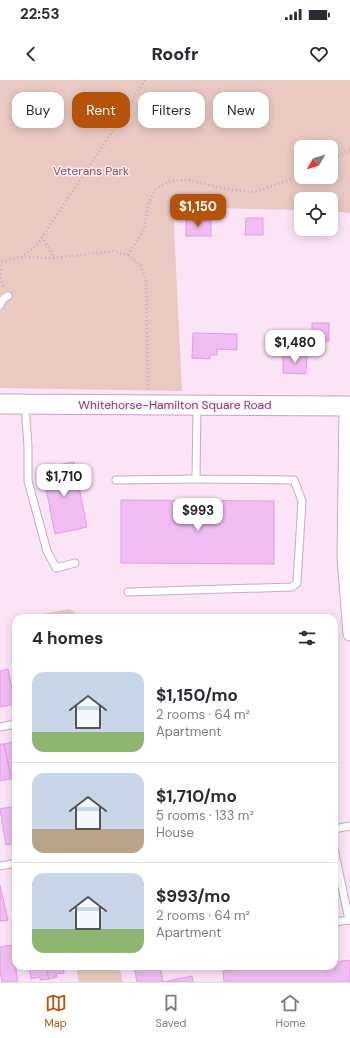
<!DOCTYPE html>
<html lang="en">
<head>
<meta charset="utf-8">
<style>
	:root { --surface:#fff; --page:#f2f2f3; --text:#2b2b33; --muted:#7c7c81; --line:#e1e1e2; --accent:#b45309 }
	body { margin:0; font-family:"DM Sans",sans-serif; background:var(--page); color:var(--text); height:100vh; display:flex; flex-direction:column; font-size:15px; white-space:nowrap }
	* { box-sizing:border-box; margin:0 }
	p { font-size:13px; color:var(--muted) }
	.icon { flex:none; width:22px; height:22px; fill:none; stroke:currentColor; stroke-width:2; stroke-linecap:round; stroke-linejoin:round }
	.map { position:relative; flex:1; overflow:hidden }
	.panel { position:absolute; left:12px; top:534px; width:326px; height:356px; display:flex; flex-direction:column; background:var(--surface); border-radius:12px; box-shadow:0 2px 10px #0003 }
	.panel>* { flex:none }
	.guide { position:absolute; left:12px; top:12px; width:326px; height:36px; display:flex; gap:8px }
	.needle { width:26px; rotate:232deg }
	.buttons { position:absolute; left:294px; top:60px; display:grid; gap:8px }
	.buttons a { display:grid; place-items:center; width:44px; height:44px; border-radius:8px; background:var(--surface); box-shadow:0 2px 10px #0003; font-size:20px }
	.price { position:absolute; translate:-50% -34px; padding:0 9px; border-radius:8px; background:#fff; color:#222; font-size:13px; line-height:26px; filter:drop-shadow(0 1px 2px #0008) }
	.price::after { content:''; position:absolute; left:50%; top:24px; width:12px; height:9px; margin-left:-6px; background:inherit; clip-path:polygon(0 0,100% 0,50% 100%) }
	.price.active { background:var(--accent); color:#fff }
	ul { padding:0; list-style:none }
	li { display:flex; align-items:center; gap:12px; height:100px; padding:0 20px }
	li+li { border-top:1px solid var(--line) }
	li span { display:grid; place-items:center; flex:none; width:112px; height:80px; border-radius:12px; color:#555 }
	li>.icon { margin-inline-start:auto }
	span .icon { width:48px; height:48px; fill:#fffc; stroke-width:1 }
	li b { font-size:17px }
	h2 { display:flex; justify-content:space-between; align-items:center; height:48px; padding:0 20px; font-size:17px }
	.chip { padding:0 14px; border-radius:12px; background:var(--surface); box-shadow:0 2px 10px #0003; font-size:14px; line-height:36px }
	.chip.active { background:var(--accent); color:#fff }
	.status { display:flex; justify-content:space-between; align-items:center; height:28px; padding:0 20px; background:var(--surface); direction:ltr }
	.status svg { height:11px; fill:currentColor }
	header { display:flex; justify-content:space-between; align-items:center; height:52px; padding:0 20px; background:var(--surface); font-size:18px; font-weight:800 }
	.dock { display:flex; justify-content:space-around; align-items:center; height:56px; border-top:1px solid var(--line); background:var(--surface); font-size:11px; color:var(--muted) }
	.dock a { display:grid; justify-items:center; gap:2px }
	.dock .active { color:var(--accent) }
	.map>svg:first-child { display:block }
</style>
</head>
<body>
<div class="status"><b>22:53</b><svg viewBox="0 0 49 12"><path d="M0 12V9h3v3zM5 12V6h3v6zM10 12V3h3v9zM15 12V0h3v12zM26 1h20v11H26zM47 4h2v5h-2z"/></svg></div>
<header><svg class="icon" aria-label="back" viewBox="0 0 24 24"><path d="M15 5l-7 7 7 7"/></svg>Roofr<svg class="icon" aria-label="heart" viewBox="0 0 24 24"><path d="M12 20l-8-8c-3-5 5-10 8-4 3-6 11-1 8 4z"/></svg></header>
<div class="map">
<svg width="350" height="902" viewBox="0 0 350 902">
	<rect width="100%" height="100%" fill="#fce4f7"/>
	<g fill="#e9c9c2" fill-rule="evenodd">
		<path d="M0,0H350V133L331,131V119H301V130L173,127L182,311L0,308ZM301,67H331V97H301Z"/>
		<path d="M69,529L84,538H28V537Z"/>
		<path d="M76,886H119L123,902H79Z"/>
	</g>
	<g fill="#f0bcf1" stroke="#e19ce3">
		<path d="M246,138H263V155H245Z"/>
		<rect x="186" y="140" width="25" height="16"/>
		<rect x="312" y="243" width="17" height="18"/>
		<path d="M193,253L237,254V270L217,269V275H210V279L192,278Z"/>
		<path d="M283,275H307L306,294L283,293Z"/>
		<path d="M74,382L87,447L55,454L42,388Z"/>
		<path d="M121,420L274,421V484L121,483Z"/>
		<path d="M8,589L15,624L0,627V591Z"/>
		<path d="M16,661V698L11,699L4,664Z"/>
		<path d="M0,664H4L11,699L0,701Z"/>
		<path d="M16,726V763L6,765L0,729Z"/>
		<path d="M0,805L8,840L0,841Z"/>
		<path d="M12,865L18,902H2L0,891V867Z"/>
		<path d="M350,880V902H224L223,891L257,888L256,886H334V882Z"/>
		<path d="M29,886H46L49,899L40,900V897L31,899Z"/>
		<path d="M46,886H63L64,893L56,894L57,897L49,899Z"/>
		<path d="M134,886H160L163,902L192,896L193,902H137Z"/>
	</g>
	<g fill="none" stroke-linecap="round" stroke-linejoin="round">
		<g stroke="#caa8c9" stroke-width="9">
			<g id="lane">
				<path d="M0,225L4,218L8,216"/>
				<path d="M25,325L28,366V401L47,471L56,488L75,483"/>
				<path d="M116,400L196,399"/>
				<path d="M128,512L292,507L297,503L302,421L294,400L196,399L197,326"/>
				<path d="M0,647L16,644"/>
				<path d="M334,749L350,746"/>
				<path d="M334,769L349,840L334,842"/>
				<path d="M0,786L16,783"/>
			</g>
		</g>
		<g stroke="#caa8c9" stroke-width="15">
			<path id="street" d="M346,326L344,478L350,554"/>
		</g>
		<g stroke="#c8a1c8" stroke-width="21">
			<path id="secondary" d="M0,324L350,326"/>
		</g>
		<g stroke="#d49fd6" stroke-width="2.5" stroke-dasharray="1 3" stroke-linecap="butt">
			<path d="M331,80L350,70"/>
			<path d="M42,157L54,178"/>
			<path d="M128,175L144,149L149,122L156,109L169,101L188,100L232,110L254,112L301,96"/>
			<path d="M21,177L54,178L113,171L128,175L141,186L146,202L148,310"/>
			<path d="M0,198L2,182L21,177L37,165L106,61L145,0"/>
			<path d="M0,198L5,209"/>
		</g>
		<use href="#lane" stroke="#fff" stroke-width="7"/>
		<use href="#street" stroke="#fff" stroke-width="13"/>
		<use href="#secondary" stroke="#fff" stroke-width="19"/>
	</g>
	<g text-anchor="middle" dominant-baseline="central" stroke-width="3" stroke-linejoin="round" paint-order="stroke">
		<g font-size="12" fill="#855947" stroke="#ffeafb">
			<text x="91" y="91">Veterans Park</text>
		</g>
		<g font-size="12" fill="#714a74" stroke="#ffeafb">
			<text x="175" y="325">Whitehorse-Hamilton Square Road</text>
		</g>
	</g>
</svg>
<div class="buttons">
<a><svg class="needle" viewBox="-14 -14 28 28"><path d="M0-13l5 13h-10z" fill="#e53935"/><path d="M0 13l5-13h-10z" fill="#7c7c81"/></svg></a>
<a><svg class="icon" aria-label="locate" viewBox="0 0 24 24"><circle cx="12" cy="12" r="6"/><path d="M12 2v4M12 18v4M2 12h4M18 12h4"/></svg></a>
</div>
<b class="price active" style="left:198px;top:148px">$1,150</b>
<b class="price" style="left:295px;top:284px">$1,480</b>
<b class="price" style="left:64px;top:418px">$1,710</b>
<b class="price" style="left:198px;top:452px">$993</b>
<div class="guide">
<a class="chip">Buy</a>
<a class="chip active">Rent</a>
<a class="chip">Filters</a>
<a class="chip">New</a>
</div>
<section class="panel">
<h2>4 homes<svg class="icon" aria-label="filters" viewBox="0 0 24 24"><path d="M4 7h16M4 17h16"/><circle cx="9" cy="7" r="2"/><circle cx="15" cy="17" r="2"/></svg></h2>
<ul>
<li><span style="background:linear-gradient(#c9d6e8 75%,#8fb573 0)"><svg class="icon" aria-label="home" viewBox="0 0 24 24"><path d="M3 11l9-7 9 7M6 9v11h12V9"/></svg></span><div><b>$1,150/mo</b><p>2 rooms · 64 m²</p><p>Apartment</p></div></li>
<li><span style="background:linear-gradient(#c9d6e8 70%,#b9a48a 0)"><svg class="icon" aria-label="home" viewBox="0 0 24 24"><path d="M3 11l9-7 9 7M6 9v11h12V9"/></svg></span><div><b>$1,710/mo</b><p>5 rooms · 133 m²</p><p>House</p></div></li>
<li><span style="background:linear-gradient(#c9d6e8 70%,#8fb573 0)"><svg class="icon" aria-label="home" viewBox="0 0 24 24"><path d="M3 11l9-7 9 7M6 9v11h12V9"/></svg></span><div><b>$993/mo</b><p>2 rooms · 64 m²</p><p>Apartment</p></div></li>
</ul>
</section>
</div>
<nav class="dock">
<a class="active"><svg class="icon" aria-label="map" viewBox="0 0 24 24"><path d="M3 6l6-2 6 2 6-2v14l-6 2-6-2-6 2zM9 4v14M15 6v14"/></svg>Map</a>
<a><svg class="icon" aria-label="saved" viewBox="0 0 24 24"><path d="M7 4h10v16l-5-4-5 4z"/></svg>Saved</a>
<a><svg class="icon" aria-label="home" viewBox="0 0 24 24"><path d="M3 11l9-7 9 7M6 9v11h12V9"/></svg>Home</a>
</nav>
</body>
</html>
